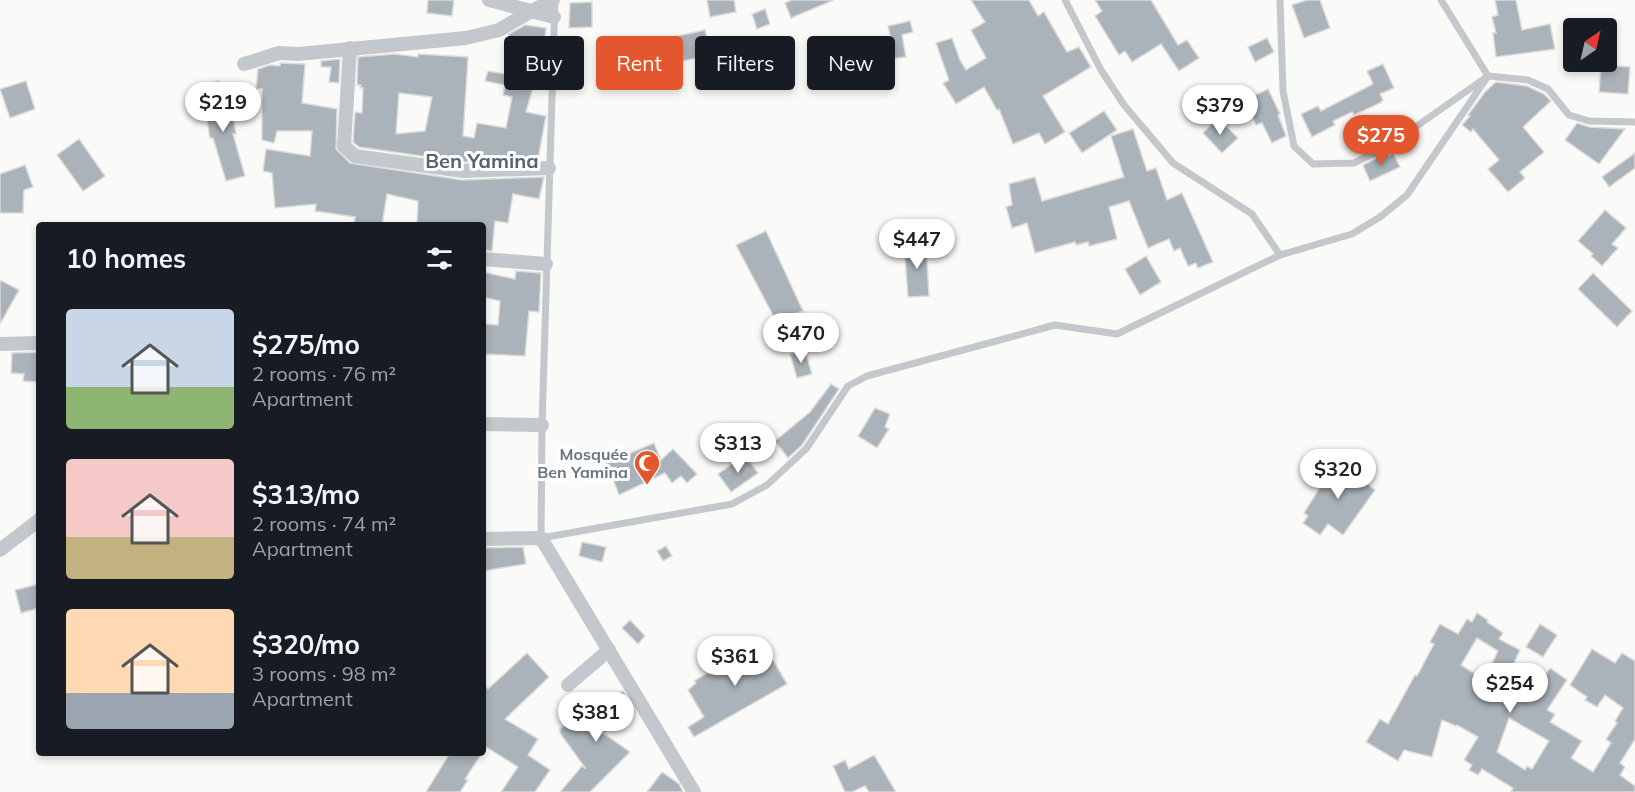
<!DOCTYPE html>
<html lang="en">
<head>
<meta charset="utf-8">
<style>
	:root { --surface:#171b24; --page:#20242c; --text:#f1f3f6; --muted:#9ea1a6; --accent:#e4572e }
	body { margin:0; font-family:Mulish,sans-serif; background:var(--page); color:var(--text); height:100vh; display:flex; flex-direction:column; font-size:22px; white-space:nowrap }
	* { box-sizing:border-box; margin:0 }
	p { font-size:20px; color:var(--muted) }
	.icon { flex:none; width:33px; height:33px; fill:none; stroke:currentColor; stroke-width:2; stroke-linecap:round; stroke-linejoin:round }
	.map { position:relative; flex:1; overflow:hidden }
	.details { position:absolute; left:36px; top:222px; width:450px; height:534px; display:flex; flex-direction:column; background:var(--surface); border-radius:6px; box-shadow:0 3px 9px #0003 }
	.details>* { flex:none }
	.guide { position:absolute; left:504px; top:36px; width:570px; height:54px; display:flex; gap:12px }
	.needle { width:39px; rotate:34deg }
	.buttons { position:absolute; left:1563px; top:18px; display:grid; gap:12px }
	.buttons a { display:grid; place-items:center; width:54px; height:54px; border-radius:6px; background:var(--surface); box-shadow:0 3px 9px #0003; font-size:30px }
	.price { position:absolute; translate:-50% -51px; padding:0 14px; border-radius:21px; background:#fff; color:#222; font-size:20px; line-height:39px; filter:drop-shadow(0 2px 3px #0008) }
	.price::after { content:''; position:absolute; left:50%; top:36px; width:18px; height:14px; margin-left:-9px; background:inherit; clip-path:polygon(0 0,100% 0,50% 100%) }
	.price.current { background:var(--accent); color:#fff }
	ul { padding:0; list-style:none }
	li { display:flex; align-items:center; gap:18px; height:150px; padding:0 30px }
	li span { display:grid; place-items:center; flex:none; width:168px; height:120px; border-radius:6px; color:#555 }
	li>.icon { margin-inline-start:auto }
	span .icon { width:72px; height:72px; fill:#fffc; stroke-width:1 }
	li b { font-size:26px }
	h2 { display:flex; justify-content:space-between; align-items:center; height:72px; padding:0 30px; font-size:26px }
	.chip { padding:0 21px; border-radius:6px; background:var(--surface); box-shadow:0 3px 9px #0003; font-size:21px; line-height:54px }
	.chip.current { background:var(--accent); color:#fff }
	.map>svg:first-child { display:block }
</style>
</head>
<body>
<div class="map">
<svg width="1635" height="792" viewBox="0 0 1635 792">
	<rect width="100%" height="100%" fill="#fafaf8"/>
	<g fill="#aab3b9" stroke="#dcdcda" stroke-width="1.5" fill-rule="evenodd">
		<path d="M428,0H454L452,16L427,13Z"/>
		<path d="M707,0H734L736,12L710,17Z"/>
		<path d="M792,0H834L791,18L785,3Z"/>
		<path d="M971,0H1029L1038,16L1044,12L1067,52L1079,47L1091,67L1043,96L1065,132L1045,144L1039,133L1013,144L999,109L997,110L984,87L956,104L943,83L949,80L936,43L952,38L960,60L966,70L986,58L971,30L985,22Z"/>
		<path d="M1095,0H1151L1178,45L1187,40L1199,58L1179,71L1161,44L1132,62L1125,51L1119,55L1095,16L1102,11Z"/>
		<path d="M1307,0H1320L1330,28L1304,38L1292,5Z"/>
		<path d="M1495,0H1516L1522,30L1550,24L1555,49L1496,57L1493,33H1496L1492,17L1498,15Z"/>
		<path d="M592,2V27L569,28L570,3Z"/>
		<path d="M765,9L770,24L757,29L752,14Z"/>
		<path d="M910,21L913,32L902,35L906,57L888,59L885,40L891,39L888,26Z"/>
		<path d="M525,25L546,28L540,80H535L526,112L546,116L538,159L463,162L359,147L353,142L355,112L362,113L363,88H360L361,85H357L358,57L395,54L418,57V54L468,57L463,136L474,138L477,123L506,128L512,97L503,95L505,85L485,81L488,71L505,74L509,34ZM399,93L432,97L425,131L396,134Z"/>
		<path d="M705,30L711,55L650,68V71L631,75L625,51L651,44L650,42Z"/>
		<path d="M1267,38L1274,52L1255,62L1248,47Z"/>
		<path d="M340,59L339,83L329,82L331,67H321V61Z"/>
		<path d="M280,63L305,64L302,103L337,109L336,149L350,163L462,180L544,177L539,199L513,194L508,223L495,221L492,251L483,250V225H417L418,201L387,194L382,225H354L355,217L315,211L316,204L275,208L272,173L263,171L266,149L310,156L312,131H277L274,143L262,140V89H256L258,69L270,65L280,66Z"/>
		<path d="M1383,64L1394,88L1380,94L1383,100L1380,103L1354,115L1352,112L1333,121L1335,125L1312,137L1301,114L1318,106L1321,111L1373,84L1367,71Z"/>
		<path d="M1601,65L1630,67L1628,94L1599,92Z"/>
		<path d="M26,81L35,109L10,118L0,89Z"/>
		<path d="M219,81L224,106L231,105L236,134H233L245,176L226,181L213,138H210L204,101L211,99L209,83Z"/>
		<path d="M1496,82L1527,86L1544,94L1551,101L1523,127L1544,152L1520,172L1525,178L1508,192L1488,169L1499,160L1473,129L1471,132L1462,125L1470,116L1468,115L1485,92Z"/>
		<path d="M1268,89L1280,114L1278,115L1286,136L1272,143L1262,123L1256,125L1245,100Z"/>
		<path d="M1104,111L1117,130L1082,153L1069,133Z"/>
		<path d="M1218,118L1238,138L1222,153L1203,133Z"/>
		<path d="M1577,123L1589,127L1625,129L1599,164L1565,140Z"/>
		<path d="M1133,129L1147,171L1156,168L1167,200L1182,193L1213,262L1198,268L1196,263L1188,266L1180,248L1174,251L1169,239L1148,248L1129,201L1109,207L1117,239L1089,246L1088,242L1076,245L1075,242L1035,253L1027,223L1012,228L1006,207L1012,205L1009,184L1035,177L1042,201L1124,177L1111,136Z"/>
		<path d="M79,139L105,176L83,191L57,155Z"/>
		<path d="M1387,153L1389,156L1393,153L1400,167L1370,181L1363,165Z"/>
		<path d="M1635,153V168L1609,187L1602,177Z"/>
		<path d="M25,165L33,187L24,190L23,213H0V174Z"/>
		<path d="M1605,210L1626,228L1612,244L1618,248L1602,266L1591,256L1593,254L1578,241Z"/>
		<path d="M766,231L803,311L776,321L736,245Z"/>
		<path d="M926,244L929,296L908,297L904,245Z"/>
		<path d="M1146,256L1161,282L1140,295L1125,269Z"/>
		<path d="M516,271L541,273L539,312L529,311L525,356L483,354L484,324L498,325L500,301L483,297V272L515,279Z"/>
		<path d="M1593,273L1632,311L1617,327L1578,289Z"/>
		<path d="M0,280L19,290L0,324Z"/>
		<path d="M805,350L812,374L797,378L790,354Z"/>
		<path d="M39,352V382L23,381L24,374L11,373L12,353Z"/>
		<path d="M831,384L839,389L802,445L788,458L775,441L810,412Z"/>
		<path d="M875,408L890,414L885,427L889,429L877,448L858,436Z"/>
		<path d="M654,443L661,460L673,449L697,474L687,483L681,476L672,483L665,473L619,495L607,463Z"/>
		<path d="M745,455L758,473L731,492L718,474Z"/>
		<path d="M1337,460L1375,490L1343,535L1328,524L1320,535L1303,523L1308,516L1304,513L1319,489L1317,487Z"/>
		<path d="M582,542L606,547L602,562L579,556Z"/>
		<path d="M666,546L672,556L663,561L657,551Z"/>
		<path d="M523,547L526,564L483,571V548Z"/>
		<path d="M39,584V608L21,613L15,590Z"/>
		<path d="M1477,613L1488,620L1487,622L1503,633L1499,639L1520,650L1504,684L1529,699L1550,668L1567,680L1547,710L1555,714L1550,722L1582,741L1571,758L1593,772L1611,743L1606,739L1617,723L1615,721L1623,708L1605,695L1597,707L1585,700L1587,697L1570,685L1592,649L1615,663L1622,653L1635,661V739L1620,763L1625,767L1620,775L1635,786V792H1511L1513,788L1482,769L1478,775L1469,770L1472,765L1464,760L1478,737L1457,725L1456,726L1442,720L1432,757L1404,750L1398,761L1366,742L1380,719L1388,724L1415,675L1417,676L1434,644L1430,642L1440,624L1458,634L1467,619L1472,622ZM1477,638L1498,651L1484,680L1461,665ZM1509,718L1549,741L1532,769L1527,766L1525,770L1497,752Z"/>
		<path d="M630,620L645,636L638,644L622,628Z"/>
		<path d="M1540,624L1557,635L1543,657L1526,647Z"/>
		<path d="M762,641L787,684L694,737L688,727L704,717L688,690L696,683L694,681Z"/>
		<path d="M527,653L549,677L505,719L538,739L528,755L550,770L535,792H501L518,767L483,745V684L488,689Z"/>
		<path d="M623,691L635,712L603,733L630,752L590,792H560L582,766L586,769L560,733V729L587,709L590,713Z"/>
		<path d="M450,753H482L465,779L468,780L460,792H426Z"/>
		<path d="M874,755L896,792H869L865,786L852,792H845L833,766L845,760L849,769Z"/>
		<path d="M662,772L679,784L683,792H647Z"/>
	</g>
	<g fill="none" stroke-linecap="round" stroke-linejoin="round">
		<g stroke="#c3c8cc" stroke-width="7">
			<path d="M555,0L542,425L541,538L732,504L767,485L806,449L848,386L867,376L1055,325L1117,334L1280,255L1352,234L1380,217L1407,195L1488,76"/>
			<path d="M1065,0L1101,70L1124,105L1173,163L1252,214L1280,255"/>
			<path d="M1280,0L1283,91L1294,146L1313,164L1354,163L1387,147L1488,76L1528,80L1548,89L1569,115L1589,121L1635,122"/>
			<path d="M1441,0L1488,76"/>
		</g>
		<g stroke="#c3c8cc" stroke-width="14">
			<path d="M489,0L554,17"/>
			<path d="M350,48L344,146L355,156L463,171L549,168"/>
			<path d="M244,64L279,53L298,54L466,38L499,30L530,12L553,0"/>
			<path d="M483,259L546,264"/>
			<path d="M0,344L39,343"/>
			<path d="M483,424L542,425"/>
			<path d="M483,539L541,538L694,792"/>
			<path d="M0,550L39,520"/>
			<path d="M568,685L609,650"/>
		</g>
	</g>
	<defs>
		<g id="mosque-pin" transform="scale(1.35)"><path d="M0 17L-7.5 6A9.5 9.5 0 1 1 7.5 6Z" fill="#e4572e" stroke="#fff"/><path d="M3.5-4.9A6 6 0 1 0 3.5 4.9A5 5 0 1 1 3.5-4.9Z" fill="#fff"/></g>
	</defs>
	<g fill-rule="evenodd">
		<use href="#mosque-pin" x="647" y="463"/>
	</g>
	<g text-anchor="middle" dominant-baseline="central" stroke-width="6" stroke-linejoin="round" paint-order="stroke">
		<g font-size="16" font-weight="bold" fill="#657683" stroke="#fff" text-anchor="end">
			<text x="628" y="454">Mosquée<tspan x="628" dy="18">Ben Yamina</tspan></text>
		</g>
		<g font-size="20" font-weight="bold" fill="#57646e" stroke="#fff">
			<text x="482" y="160">Ben Yamina</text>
		</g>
	</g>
</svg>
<div class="buttons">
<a><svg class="needle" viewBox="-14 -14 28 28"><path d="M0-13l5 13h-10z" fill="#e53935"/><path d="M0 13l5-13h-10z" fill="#9ea1a6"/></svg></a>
</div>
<b class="price" style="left:223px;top:133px">$219</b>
<b class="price" style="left:1220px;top:136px">$379</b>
<b class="price current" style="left:1381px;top:166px">$275</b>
<b class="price" style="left:917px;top:270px">$447</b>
<b class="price" style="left:801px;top:364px">$470</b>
<b class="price" style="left:738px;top:474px">$313</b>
<b class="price" style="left:1338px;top:500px">$320</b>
<b class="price" style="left:735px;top:687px">$361</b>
<b class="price" style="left:1510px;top:714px">$254</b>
<b class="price" style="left:596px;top:743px">$381</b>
<div class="guide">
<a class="chip">Buy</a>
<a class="chip current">Rent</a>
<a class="chip">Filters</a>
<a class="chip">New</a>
</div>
<section class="details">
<h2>10 homes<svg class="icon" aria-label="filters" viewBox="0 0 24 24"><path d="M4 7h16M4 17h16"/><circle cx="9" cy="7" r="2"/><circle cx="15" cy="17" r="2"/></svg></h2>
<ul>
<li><span style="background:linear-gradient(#c9d6e8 65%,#8fb573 0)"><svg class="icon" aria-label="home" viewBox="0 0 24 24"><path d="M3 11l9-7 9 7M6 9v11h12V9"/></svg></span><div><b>$275/mo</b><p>2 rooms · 76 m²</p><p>Apartment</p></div></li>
<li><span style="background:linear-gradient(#f6c9c9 65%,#c2b280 0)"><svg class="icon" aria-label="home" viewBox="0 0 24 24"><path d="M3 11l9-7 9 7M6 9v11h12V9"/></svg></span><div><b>$313/mo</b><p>2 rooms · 74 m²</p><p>Apartment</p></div></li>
<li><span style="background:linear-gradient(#ffd9b3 70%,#9aa5b1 0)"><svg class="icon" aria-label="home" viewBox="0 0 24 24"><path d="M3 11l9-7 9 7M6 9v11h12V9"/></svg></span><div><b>$320/mo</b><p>3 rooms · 98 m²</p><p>Apartment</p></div></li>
</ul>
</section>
</div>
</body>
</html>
